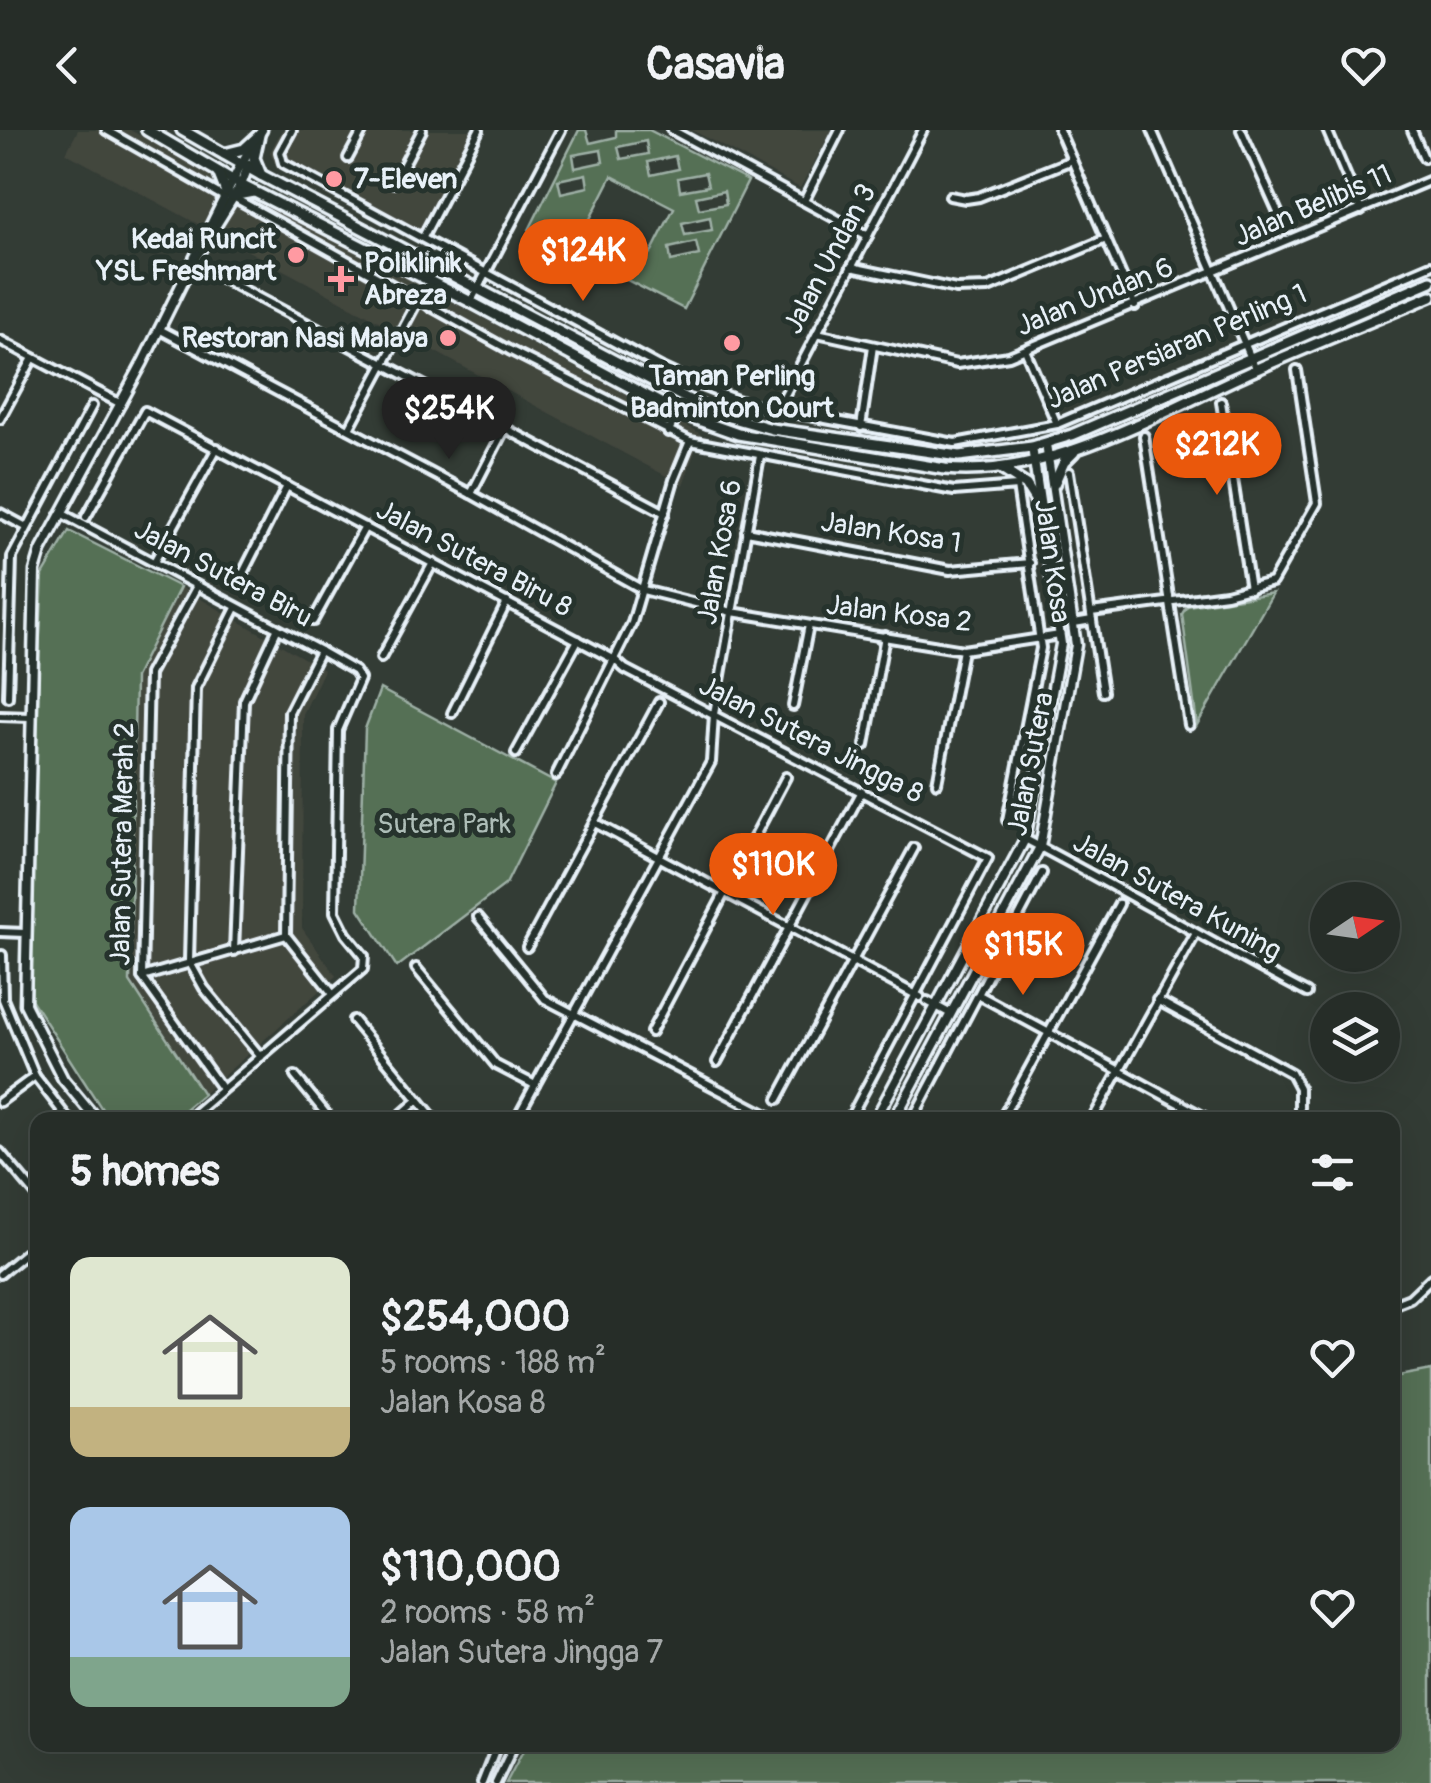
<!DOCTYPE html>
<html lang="en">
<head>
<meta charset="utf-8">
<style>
	:root { --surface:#262d28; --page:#2e3530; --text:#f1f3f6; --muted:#a4a8a8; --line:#424945; --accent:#ea580c }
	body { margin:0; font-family:Pangolin,sans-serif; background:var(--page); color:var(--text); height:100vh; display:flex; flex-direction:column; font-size:38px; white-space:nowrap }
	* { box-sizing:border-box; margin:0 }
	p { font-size:32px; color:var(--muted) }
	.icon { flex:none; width:55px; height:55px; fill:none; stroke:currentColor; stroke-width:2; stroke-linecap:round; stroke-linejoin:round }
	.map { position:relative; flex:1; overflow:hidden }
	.details { position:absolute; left:30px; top:982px; width:1370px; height:640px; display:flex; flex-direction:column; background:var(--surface); border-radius:20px; box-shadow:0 10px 40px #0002,0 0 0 2px var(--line) }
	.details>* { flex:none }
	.needle { width:65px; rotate:77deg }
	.buttons { position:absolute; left:1310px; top:752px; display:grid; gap:20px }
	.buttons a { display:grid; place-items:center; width:90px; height:90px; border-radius:50%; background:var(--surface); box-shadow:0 10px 40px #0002,0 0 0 2px var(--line); font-size:50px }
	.price { position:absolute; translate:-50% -85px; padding:0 22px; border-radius:35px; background:var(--accent); color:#fff; font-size:32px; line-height:65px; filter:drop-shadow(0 2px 5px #0008) }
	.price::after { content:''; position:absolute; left:50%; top:60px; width:30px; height:22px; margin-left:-15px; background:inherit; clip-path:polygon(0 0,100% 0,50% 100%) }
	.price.selected { background:#222; color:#fff }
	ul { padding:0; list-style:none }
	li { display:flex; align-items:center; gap:30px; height:250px; padding:0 40px }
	li span { display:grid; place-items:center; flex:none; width:280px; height:200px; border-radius:20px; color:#555 }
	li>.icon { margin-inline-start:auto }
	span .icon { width:120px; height:120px; fill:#fffc; stroke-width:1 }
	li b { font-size:42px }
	h2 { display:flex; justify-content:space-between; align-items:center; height:120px; padding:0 40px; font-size:42px }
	header { display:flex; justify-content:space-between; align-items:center; height:130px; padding:0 40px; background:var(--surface); font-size:45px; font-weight:700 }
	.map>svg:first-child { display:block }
</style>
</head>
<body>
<header><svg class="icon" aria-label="back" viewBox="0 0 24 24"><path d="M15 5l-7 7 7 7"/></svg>Casavia<svg class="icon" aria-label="heart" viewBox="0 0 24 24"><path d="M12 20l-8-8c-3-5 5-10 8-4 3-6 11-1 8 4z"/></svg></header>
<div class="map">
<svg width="1431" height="1653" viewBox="0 0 1431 1653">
	<rect width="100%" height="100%" fill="#333c35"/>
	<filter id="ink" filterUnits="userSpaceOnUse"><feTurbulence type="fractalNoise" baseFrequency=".01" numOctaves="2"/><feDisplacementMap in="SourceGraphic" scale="20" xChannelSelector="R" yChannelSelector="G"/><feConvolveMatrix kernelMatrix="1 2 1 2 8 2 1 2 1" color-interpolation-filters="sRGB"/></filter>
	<g filter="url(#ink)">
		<g fill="#43463e">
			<path d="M78,0H130L701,304L683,355L66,23Z"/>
			<path d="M282,0H481L420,114L277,38L270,22Z"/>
			<path d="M692,0H832L800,58Z"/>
			<path d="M180,457L324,540L303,584L302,798L336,846L203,964L130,852L135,547Z"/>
		</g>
		<g fill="#556f55" stroke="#9eb0a6" stroke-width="2.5" fill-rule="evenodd">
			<path d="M579,0H586L590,13L616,7V0H649L748,51L684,179L529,100ZM646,11L648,24L621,29L618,17ZM601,20L603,32L575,38L573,25ZM675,26L678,39L651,45L648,32ZM705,43L708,56L680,61L678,48ZM586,44L588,57L561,63L558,50ZM612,46L674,78L651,123L623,109L621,112L612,108L614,104L589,91ZM724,61L726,74L699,79L696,67ZM710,87L712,100L685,105L682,93ZM603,107L637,124L626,145L592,128ZM696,112L699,125L671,131L669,118Z"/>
			<path d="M69,401L180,457L135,547L130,852L203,964L172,990H109L31,869L38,543L43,445Z"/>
			<path d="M1273,463L1197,595L1182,484L1187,476Z"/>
			<path d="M380,559L556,653L506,754L397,837L359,779L365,599Z"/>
			<path d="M1431,1240V1653H506L526,1615H1392L1393,1247Z"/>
		</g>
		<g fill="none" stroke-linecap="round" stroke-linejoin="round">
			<g stroke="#e8f1f8" stroke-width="14">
				<g id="minor">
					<path d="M106,0L224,67"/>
					<path d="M292,0L280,22L283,33L662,238L699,255L737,270L777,280L955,313L1057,294L1431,135"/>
					<path d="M672,0L868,106"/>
					<path d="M1059,0L1135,176"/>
					<path d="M1152,0L1256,240"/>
					<path d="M1241,0L1281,89"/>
					<path d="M1327,0L1361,80"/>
					<path d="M1412,0L1424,28"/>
					<path d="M348,28L363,0"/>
					<path d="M394,53L422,0"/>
					<path d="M950,66L966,69L979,67L1072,30"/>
					<path d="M233,67L509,220L690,311L954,361L1017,356L1041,518L1007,690"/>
					<path d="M805,69L840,0"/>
					<path d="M423,107L479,0"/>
					<path d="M193,133L665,383"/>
					<path d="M851,137L956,159L988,158L1106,109"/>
					<path d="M471,171L561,0"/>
					<path d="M430,177L441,157"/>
					<path d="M159,199L471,364L643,460L732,482L963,520L1060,505"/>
					<path d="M817,203L957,234L1009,226L1431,50"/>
					<path d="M0,210L121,274"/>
					<path d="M1026,222L1057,294"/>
					<path d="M1221,272L1250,459"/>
					<path d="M777,280L923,0"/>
					<path d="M0,289L33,228"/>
					<path d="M861,297L873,216"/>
					<path d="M349,299L418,170"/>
					<path d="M668,302L679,283"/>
					<path d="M1144,306L1189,595"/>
					<path d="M1069,342L1103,562"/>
					<path d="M471,364L504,300"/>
					<path d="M0,383L26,397"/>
					<path d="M61,383L320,521L355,541L360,549L338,600L335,782L346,804L364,826L363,839L187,990"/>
					<path d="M86,387L145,281L615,530L625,539L988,728L849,990"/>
					<path d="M746,401L950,440L1030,433"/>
					<path d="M154,432L217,318"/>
					<path d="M238,453L287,356"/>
					<path d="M197,456L149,544L142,847L222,959"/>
					<path d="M236,478L196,558L189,831L204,858L261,927"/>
					<path d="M1091,482L1226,464L1272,452L1317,373L1297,240"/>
					<path d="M313,491L365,397"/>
					<path d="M1074,493L1092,490"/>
					<path d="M320,521L289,582L286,805L332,863"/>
					<path d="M381,528L433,433"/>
					<path d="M8,567L12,427L92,276"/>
					<path d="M793,576L809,495"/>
					<path d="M452,583L507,472"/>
					<path d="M0,586L30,587"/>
					<path d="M865,615L885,506"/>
					<path d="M516,623L578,510"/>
					<path d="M556,645L632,493L674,350L690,311"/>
					<path d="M937,653L963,520"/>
					<path d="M595,693L920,867"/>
					<path d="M1025,709C1121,759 1211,813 1307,863"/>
					<path d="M478,787L545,869L777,990"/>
					<path d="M0,802L25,803"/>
					<path d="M527,817L659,572"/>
					<path d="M234,821L244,571L277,500"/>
					<path d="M416,838L496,935L535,955"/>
					<path d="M142,847L286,805"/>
					<path d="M979,865L1210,990"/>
					<path d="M1157,870L1291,943L1299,958V987L1293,989"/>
					<path d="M927,871L951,884"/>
					<path d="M353,890L435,990"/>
					<path d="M651,902L786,647"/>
					<path d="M717,932L862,661"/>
					<path d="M35,946L69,990"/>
					<path d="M295,946L331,990"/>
					<path d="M778,969L914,718"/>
					<path d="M0,972L35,946L3,869L2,825"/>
					<path d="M395,990L418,970"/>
					<path d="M516,990L711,632L714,584L760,326"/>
					<path d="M912,990L1042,743"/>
					<path d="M1001,990L1119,774"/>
					<path d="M1092,990L1195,805"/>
					<path d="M0,1022L38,1067"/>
					<path d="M0,1144L38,1113"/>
					<path d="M1392,1175L1410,1168L1431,1148"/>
					<path d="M482,1653L497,1615"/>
					<path d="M496,1653L514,1615"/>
				</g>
			</g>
			<g stroke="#e8f1f8" stroke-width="15">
				<g id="tertiary">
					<path d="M195,129L241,55L249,34"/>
					<path d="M97,990L63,949L25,874L35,441L41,421L143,232L241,34L262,0"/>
					<path d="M875,990L1025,709L1061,514L1032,317"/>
					<path d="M894,990L1040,717L1076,515L1046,314"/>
				</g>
			</g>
			<g stroke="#e8f1f8" stroke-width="16">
				<g id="secondary">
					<path d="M147,0L241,55L471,172L679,283L738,304L945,339C1048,349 1157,284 1248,243C1308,216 1370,192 1431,166"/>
					<path d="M182,0L261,45L712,282L772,299L959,326L1032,317L1072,305L1431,151"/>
					<path d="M259,5L254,28L261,45"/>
					<path d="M224,24L244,19L257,7"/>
					<path d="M218,42L226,62"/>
					<path d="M232,66L253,62"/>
					<path d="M1000,338L1026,355L1041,379"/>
					<path d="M1054,354L1064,332L1074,322"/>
				</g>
			</g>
			<use href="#minor" stroke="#26332d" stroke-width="6"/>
			<use href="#tertiary" stroke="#26332d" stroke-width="8"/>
			<use href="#secondary" stroke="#26332d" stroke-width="9"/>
		</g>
	</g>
	<g fill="#ff9aa2" stroke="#26332d" stroke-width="4">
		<circle cx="334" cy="49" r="10"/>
		<circle cx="296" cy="125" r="10"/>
		<path d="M336 134h10v10h10v10h-10v10h-10v-10h-10v-10h10z"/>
		<circle cx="448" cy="208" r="10"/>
		<circle cx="732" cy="213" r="10"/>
	</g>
	<g text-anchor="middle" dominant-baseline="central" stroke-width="10" stroke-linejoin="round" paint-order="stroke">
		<g font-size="28" font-weight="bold" fill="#e8f1f8" stroke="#26332d" text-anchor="start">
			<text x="354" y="49">7-Eleven</text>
			<text x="276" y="109" text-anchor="end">Kedai Runcit<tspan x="276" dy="32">YSL Freshmart</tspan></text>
			<text x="364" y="133">Poliklinik<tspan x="364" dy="32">Abreza</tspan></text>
			<text x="428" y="208" text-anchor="end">Restoran Nasi Malaya</text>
			<text x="732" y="246" text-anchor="middle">Taman Perling<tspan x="732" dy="32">Badminton Court</tspan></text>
		</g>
		<g font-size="28" fill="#e8f1f8" stroke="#26332d">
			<text transform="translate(1313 76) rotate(-23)">Jalan Belibis 11</text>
			<text transform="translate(830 129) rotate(-62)">Jalan Undan 3</text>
			<text transform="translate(1095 167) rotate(-22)">Jalan Undan 6</text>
			<text transform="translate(1177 217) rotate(-23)">Jalan Persiaran Perling 1</text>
			<text transform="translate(891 403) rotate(9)">Jalan Kosa 1</text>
			<text transform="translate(720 422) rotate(-80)">Jalan Kosa 6</text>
			<text transform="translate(474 429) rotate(28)">Jalan Sutera Biru 8</text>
			<text transform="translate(1052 431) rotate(82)">Jalan Kosa</text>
			<text transform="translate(223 444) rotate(28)">Jalan Sutera Biru</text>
			<text transform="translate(899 484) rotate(7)">Jalan Kosa 2</text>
			<text transform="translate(811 610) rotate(27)">Jalan Sutera Jingga 8</text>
			<text transform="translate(1031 634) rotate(-79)">Jalan Sutera</text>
			<text transform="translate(123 714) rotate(-89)">Jalan Sutera Merah 2</text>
			<text transform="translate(1177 767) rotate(29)">Jalan Sutera Kuning</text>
		</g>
		<g font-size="28" fill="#adbdb7" stroke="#26332d">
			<text x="444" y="694">Sutera Park</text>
		</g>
	</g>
</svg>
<div class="buttons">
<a><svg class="needle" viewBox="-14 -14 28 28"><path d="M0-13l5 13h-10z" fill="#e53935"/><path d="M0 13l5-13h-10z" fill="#a4a8a8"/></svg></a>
<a><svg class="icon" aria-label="layers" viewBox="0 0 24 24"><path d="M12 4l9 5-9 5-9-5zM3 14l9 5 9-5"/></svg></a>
</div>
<b class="price" style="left:583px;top:174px">$124K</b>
<b class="price selected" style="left:449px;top:332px">$254K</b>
<b class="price" style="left:1217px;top:368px">$212K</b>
<b class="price" style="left:773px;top:788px">$110K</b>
<b class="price" style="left:1023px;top:868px">$115K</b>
<section class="details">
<h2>5 homes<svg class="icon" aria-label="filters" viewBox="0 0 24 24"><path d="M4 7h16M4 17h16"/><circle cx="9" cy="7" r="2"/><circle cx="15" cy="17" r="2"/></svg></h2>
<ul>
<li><span style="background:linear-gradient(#dfe7d0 75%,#c2b280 0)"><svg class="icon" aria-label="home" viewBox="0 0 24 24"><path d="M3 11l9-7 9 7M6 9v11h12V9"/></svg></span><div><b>$254,000</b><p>5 rooms · 188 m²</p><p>Jalan Kosa 8</p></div><svg class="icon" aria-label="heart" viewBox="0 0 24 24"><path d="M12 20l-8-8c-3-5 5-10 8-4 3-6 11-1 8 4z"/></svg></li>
<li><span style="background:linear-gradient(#a9c7e8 75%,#7fa58c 0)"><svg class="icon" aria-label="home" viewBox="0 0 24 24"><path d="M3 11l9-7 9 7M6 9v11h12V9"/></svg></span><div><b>$110,000</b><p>2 rooms · 58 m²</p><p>Jalan Sutera Jingga 7</p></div><svg class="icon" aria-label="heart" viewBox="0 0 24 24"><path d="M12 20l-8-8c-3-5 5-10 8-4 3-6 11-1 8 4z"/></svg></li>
</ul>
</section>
</div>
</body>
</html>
